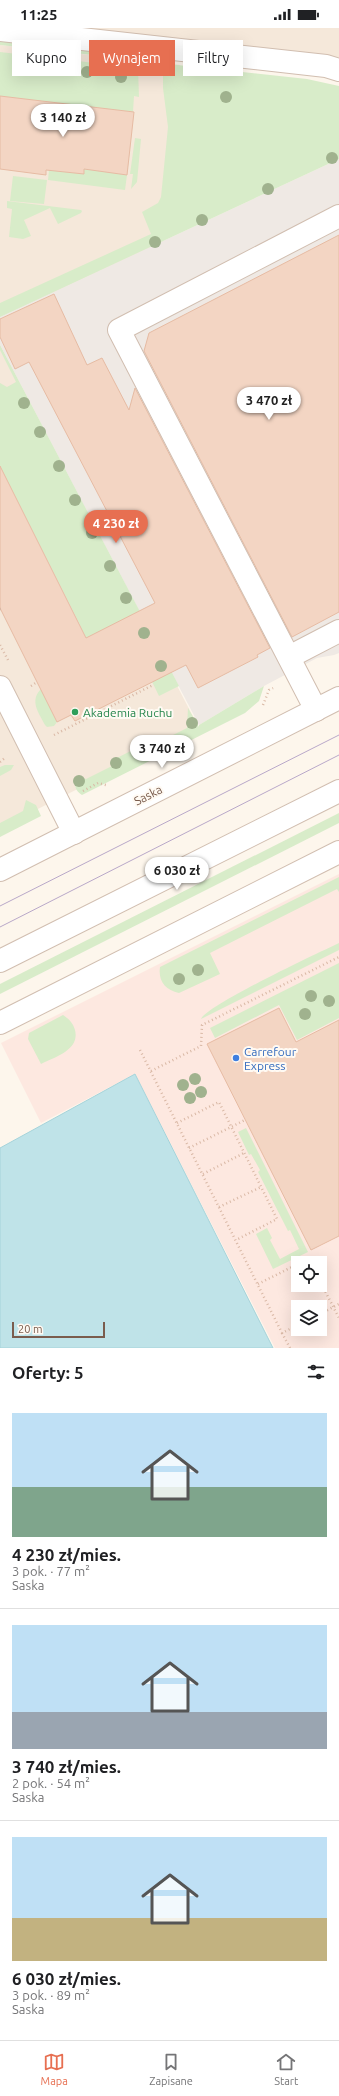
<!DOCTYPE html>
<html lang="pl">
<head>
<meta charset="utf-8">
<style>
	:root { --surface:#fff; --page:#f2f2f2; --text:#202124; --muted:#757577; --line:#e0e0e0; --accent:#e76f51 }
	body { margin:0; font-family:Ubuntu,sans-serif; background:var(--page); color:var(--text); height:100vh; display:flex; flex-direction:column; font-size:15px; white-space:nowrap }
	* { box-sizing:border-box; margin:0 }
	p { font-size:13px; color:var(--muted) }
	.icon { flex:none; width:22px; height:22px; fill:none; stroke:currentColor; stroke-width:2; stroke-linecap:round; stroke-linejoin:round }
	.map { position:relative; height:1320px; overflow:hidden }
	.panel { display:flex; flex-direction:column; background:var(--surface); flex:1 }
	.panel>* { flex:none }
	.banner { position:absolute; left:12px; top:12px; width:315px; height:36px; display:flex; gap:8px }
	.buttons { position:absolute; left:291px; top:1228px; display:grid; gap:8px }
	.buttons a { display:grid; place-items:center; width:36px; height:36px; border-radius:0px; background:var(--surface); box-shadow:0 4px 16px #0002; font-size:20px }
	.scale { position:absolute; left:12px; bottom:10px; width:93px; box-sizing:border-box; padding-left:4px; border:2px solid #7a5c4d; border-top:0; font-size:11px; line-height:14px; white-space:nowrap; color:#7a5c4d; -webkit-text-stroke:3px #fffaf3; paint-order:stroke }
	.price { position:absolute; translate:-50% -34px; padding:0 9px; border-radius:14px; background:#fff; color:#222; font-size:13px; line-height:26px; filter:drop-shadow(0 1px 2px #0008) }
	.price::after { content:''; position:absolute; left:50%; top:24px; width:12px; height:9px; margin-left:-6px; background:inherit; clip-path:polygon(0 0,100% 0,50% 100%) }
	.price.active { background:var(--accent); color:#fff }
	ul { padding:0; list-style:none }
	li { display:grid; align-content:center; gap:8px; height:212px; padding:0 12px }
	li+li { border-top:1px solid var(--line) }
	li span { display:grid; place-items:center; height:124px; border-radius:0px; color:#555 }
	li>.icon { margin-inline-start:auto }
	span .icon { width:72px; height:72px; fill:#fffc; stroke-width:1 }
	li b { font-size:17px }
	h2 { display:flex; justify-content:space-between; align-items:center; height:48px; padding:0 12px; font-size:17px }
	.chip { padding:0 14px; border-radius:0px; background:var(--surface); box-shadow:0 4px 16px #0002; font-size:14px; line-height:36px }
	.chip.active { background:var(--accent); color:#fff }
	.status { display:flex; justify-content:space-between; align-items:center; height:28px; padding:0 20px; background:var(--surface); direction:ltr }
	.status svg { height:11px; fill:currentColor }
	.dock { display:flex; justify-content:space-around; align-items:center; height:56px; border-top:1px solid var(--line); background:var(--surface); font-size:11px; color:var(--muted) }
	.dock a { display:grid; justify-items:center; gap:2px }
	.dock .active { color:var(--accent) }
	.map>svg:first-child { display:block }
</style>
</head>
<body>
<div class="status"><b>11:25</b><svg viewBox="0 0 49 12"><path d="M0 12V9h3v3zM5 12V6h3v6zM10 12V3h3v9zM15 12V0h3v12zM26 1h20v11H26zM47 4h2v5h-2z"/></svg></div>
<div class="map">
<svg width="339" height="1320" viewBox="0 0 339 1320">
	<rect width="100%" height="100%" fill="#fdf6ec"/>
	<g fill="#f5e8da">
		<path d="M1,0H339V38Z"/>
		<path d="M0,17L180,37L163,214L0,289Z"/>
		<path d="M0,317L199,700L0,800Z"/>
	</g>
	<path fill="#fde8e0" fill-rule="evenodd" d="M339,846V1320H275L135,1046L41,1095L1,1015ZM298,1235H320V1257H298ZM298,1279H320V1301H298Z"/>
	<path fill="#efe9e4" d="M339,131V625L334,627L317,630L264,658L199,697L0,317V289Z"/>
	<g fill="#d8ecc9">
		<path d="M0,12L121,26L120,30L0,17Z"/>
		<path d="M0,24L138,40L139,69L134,68L133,84L0,68Z"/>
		<path d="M168,36L307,51L339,58V131L0,289V275L151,206L142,184L158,175L161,169L168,99L163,60V39Z"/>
		<path d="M135,110L141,111L137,154L131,161L133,146H130Z"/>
		<path d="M84,141L127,147L125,162L48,152L49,142L84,146Z"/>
		<path d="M13,148L47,152L44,176L10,173Z"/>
		<path d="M7,173L81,182L82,183L81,185L58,196L50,180L24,192L31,208L23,211L9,209L12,181L7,180Z"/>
		<path d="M0,317L179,658L159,668L122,592L86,610L79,595L0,438V355L7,359L16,354L0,322Z"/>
		<path d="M264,658L259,673L245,685L82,767C74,762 74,756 77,748L86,751L112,738L115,731L154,711L161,713L187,700L188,680L199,699V697Z"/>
		<path d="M41,661L57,694L54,698L47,699L45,697C39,685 29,673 41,661Z"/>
		<path d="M5,737H14L11,742L0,748V739Z"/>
		<path d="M26,772L36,777L41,788L0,809V795L23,783Z"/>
		<path d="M339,785V795L0,966V956Z"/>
		<path d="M339,849V864L337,861L210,925L220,946L179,965C165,962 158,953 160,939Z"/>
		<path d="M339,915V922L201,991C207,977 318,925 339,915Z"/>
		<path d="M339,935V990L297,1012L279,977L215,1010L210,1000Z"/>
		<path d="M63,987C69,991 73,995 75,1002C80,1022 55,1029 41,1036L28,1011L29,1005Z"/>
		<path d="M246,1100L308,1224L273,1241L256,1206L267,1200L272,1210L270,1212L280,1231L299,1221L290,1202L288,1203L258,1144L260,1142L251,1126L249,1127L238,1104Z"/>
	</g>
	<path fill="#bfe3e8" stroke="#a5d3da" d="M135,1046L273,1320H0V1120Z"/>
	<g fill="#f3d5c3" stroke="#e6bba3">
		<path d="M0,68L134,84L127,147L84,141V146L46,142V147L0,141Z"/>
		<path d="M339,207V584L292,609L144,323L149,305Z"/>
		<path d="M54,266L87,337L102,330L129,382L135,360L270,620L257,627L258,629L198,660L186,637L75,693L71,687L57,694L0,580V438L86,610L155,575L29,334L15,341L0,309V291Z"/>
		<path d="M279,980L296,1014L339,992V1208L311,1222L207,1016Z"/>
	</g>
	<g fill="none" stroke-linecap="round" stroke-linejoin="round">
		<g stroke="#d1beb0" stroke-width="24">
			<g id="minor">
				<path d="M0,2L326,38L339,42"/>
				<path d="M289,629L339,603"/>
				<path d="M0,659L74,805"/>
				<path d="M316,682L119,302L339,188"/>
				<path d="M0,842L339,670"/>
				<path d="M0,933L339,763"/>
				<path d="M0,995L339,824"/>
			</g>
		</g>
		<g stroke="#d9b8a5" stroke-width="2.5" stroke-dasharray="1 3" stroke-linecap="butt">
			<path d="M0,581H1"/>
			<path d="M0,617L8,632"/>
			<path d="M31,658L37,654"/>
			<path d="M263,677L269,662L273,660"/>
			<path d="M54,707L153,657"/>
			<path d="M0,734L6,729"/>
			<path d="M83,763L98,755L106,757"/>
			<path d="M140,1022L282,1305L298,1297"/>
			<path d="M151,1043L201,1018L202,997L339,929"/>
			<path d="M177,1095L219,1074L277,1191L236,1212"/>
			<path d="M189,1120L245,1092"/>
			<path d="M203,1146L244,1125"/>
			<path d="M219,1179L261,1159"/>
			<path d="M300,1235L309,1230L311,1235"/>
			<path d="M320,1253L339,1290"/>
			<path d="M258,1256L298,1236"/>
			<path d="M320,1286L339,1276"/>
			<path d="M282,1305L290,1320"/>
		</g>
		<use href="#minor" stroke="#fff" stroke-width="22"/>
		<g stroke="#b9a8c9" stroke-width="1">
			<path d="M0,878L339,707"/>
			<path d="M0,899L339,727"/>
		</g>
	</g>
	<g fill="#a0b28e">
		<circle cx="20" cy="35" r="6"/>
		<circle cx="53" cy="39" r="6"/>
		<circle cx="87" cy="44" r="6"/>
		<circle cx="121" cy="49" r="6"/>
		<circle cx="226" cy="69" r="6"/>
		<circle cx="332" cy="130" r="6"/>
		<circle cx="268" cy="161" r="6"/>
		<circle cx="202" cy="192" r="6"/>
		<circle cx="155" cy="214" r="6"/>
		<circle cx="24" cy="375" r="6"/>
		<circle cx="40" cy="404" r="6"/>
		<circle cx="59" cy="438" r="6"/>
		<circle cx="75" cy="472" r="6"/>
		<circle cx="92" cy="505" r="6"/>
		<circle cx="110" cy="538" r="6"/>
		<circle cx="126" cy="570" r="6"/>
		<circle cx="144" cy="605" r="6"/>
		<circle cx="161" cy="638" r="6"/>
		<circle cx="192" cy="695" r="6"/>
		<circle cx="155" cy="716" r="6"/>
		<circle cx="116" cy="735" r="6"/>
		<circle cx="79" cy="753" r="6"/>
		<circle cx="198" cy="942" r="6"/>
		<circle cx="179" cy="951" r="6"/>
		<circle cx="311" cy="968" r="6"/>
		<circle cx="329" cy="973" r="6"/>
		<circle cx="305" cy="986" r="6"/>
		<circle cx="195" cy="1051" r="6"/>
		<circle cx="183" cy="1057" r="6"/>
		<circle cx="201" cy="1064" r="6"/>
		<circle cx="190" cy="1070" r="6"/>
	</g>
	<circle fill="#2e9e5b" stroke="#fffaf3" stroke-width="1.5" cx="75" cy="684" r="4"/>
	<circle fill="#3f7fe0" stroke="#fffaf3" stroke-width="1.5" cx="236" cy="1030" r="4"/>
	<g text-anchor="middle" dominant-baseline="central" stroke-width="4" stroke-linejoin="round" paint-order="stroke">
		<g font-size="12" fill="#27864d" stroke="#fffaf3" text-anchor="start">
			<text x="83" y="684">Akademia Ruchu</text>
		</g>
		<g font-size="12" fill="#7a5c4d" stroke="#fffaf3">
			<text transform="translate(148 767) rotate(-27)">Saska</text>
		</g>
		<g font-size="12" fill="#366cbe" stroke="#fffaf3" text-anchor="start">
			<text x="244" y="1023">Carrefour<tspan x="244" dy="14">Express</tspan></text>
		</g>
	</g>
</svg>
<div class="buttons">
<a><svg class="icon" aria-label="locate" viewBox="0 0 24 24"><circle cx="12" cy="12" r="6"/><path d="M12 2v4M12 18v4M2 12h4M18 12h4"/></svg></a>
<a><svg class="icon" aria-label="layers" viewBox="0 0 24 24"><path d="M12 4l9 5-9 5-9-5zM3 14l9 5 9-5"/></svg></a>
</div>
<div class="scale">20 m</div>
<b class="price" style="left:63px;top:110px">3 140 zł</b>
<b class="price" style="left:269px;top:393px">3 470 zł</b>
<b class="price active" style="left:116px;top:516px">4 230 zł</b>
<b class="price" style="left:162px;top:741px">3 740 zł</b>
<b class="price" style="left:177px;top:863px">6 030 zł</b>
<div class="banner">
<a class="chip">Kupno</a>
<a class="chip active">Wynajem</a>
<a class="chip">Filtry</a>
</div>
</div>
<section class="panel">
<h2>Oferty: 5<svg class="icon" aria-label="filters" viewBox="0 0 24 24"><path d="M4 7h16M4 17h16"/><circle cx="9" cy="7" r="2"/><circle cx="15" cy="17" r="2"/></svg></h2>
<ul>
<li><span style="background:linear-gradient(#bfe0f5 60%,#7fa58c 0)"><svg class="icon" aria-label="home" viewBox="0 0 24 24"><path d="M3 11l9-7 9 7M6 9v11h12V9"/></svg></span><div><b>4 230 zł/mies.</b><p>3 pok. · 77 m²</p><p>Saska</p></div></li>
<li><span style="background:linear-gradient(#bfe0f5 70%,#9aa5b1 0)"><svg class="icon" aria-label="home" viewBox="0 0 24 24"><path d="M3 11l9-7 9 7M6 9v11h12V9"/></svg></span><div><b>3 740 zł/mies.</b><p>2 pok. · 54 m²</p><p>Saska</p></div></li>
<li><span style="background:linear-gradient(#bfe0f5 65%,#c2b280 0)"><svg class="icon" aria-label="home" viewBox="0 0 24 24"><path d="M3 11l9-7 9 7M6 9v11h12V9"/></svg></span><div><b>6 030 zł/mies.</b><p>3 pok. · 89 m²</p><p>Saska</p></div></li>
</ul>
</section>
<nav class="dock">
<a class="active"><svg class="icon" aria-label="map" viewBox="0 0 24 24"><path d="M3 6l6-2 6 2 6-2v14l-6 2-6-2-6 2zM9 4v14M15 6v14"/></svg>Mapa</a>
<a><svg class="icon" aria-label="saved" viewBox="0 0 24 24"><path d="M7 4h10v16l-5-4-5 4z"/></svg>Zapisane</a>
<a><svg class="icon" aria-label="home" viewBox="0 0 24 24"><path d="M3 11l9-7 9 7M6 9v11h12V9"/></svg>Start</a>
</nav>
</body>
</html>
